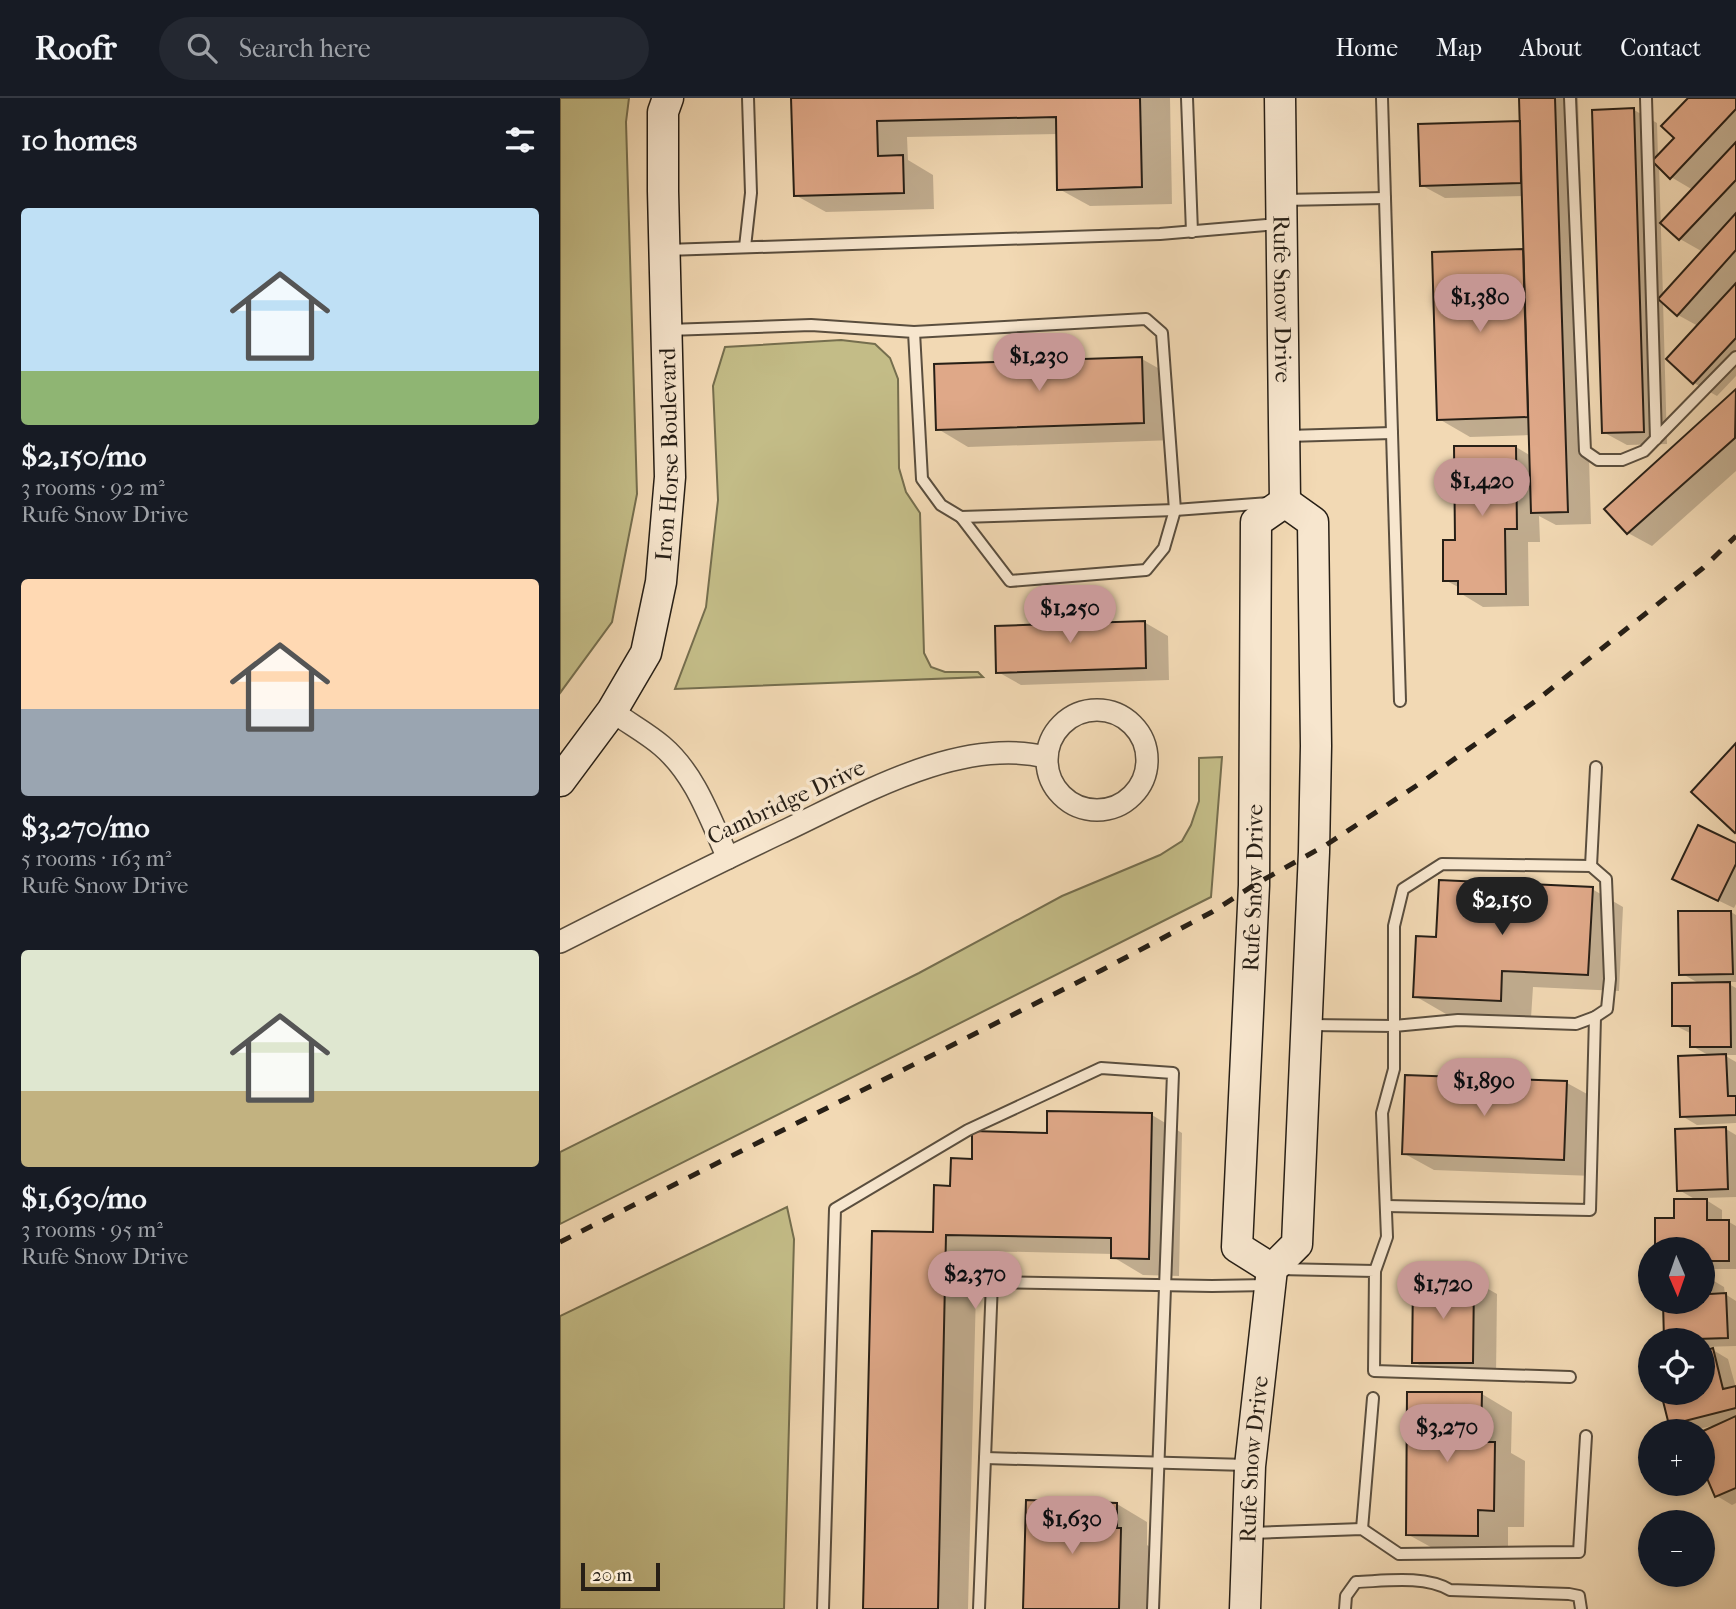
<!DOCTYPE html>
<html lang="en">
<head>
<meta charset="utf-8">
<style>
	:root { --surface:#171b24; --page:#242831; --text:#f1f3f6; --muted:#9ea1a6; --line:#363941; --accent:#c59692 }
	body { margin:0; font-family:"IM FELL French Canon",serif; background:var(--page); color:var(--text); height:100vh; display:flex; flex-direction:column; font-size:26px; white-space:nowrap }
	* { box-sizing:border-box; margin:0 }
	p { font-size:23px; color:var(--muted) }
	.icon { flex:none; width:38px; height:38px; fill:none; stroke:currentColor; stroke-width:2; stroke-linecap:round; stroke-linejoin:round }
	.map { position:relative; flex:1; overflow:hidden }
	.details { display:flex; flex-direction:column; background:var(--surface); width:560px }
	.details>* { flex:none }
	.needle { width:46px; rotate:178deg }
	.buttons { position:absolute; left:1078px; top:1139px; display:grid; gap:14px }
	.buttons a { display:grid; place-items:center; width:77px; height:77px; border-radius:50%; background:var(--surface); box-shadow:0 4px 10px #0003; font-size:35px }
	.scale { position:absolute; left:21px; bottom:18px; width:79px; box-sizing:border-box; padding-left:7px; border:4px solid #271f16; border-top:0; font-size:19px; line-height:24px; white-space:nowrap; color:#271f16; -webkit-text-stroke:5px #f7e6ce; paint-order:stroke }
	.price { position:absolute; translate:-50% -60px; padding:0 16px; border-radius:24px; background:var(--accent); color:#111; font-size:23px; line-height:46px; filter:drop-shadow(0 2px 4px #0008) }
	.price::after { content:''; position:absolute; left:50%; top:42px; width:21px; height:16px; margin-left:-10px; background:inherit; clip-path:polygon(0 0,100% 0,50% 100%) }
	.price.current { background:#222; color:#fff }
	ul { padding:0; list-style:none }
	li { display:grid; align-content:center; gap:14px; height:371px; padding:0 21px }
	li span { display:grid; place-items:center; height:217px; border-radius:7px; color:#555 }
	li>.icon { margin-inline-start:auto }
	span .icon { width:126px; height:126px; fill:#fffc; stroke-width:1 }
	li b { font-size:30px }
	h2 { display:flex; justify-content:space-between; align-items:center; height:84px; padding:0 21px; font-size:30px }
	header { display:flex; align-items:center; gap:42px; box-sizing:border-box; height:98px; padding:0 35px; background:var(--surface); border-bottom:2px solid var(--line) }
	header strong { font-size:33px }
	nav { display:flex; gap:38px; margin-inline-start:auto; font-size:24px }
	.search { width:490px; height:63px; background:var(--page); display:flex; align-items:center; gap:18px; box-sizing:border-box; padding:0 24px; border-radius:38px; color:var(--muted); font-size:26px }
	main { display:flex; flex:1; min-height:0 }
	.map>svg:first-child { display:block }
</style>
</head>
<body>
<header>
<strong>Roofr</strong>
<div class="search"><svg class="icon" aria-label="search" viewBox="0 0 24 24"><circle cx="10" cy="10" r="6"/><path d="M15 15l6 6"/></svg>Search here</div>
<nav><a>Home</a><a>Map</a><a>About</a><a>Contact</a></nav>
</header>
<main>
<section class="details">
<h2>10 homes<svg class="icon" aria-label="filters" viewBox="0 0 24 24"><path d="M4 7h16M4 17h16"/><circle cx="9" cy="7" r="2"/><circle cx="15" cy="17" r="2"/></svg></h2>
<ul>
<li><span style="background:linear-gradient(#bfe0f5 75%,#8fb573 0)"><svg class="icon" aria-label="home" viewBox="0 0 24 24"><path d="M3 11l9-7 9 7M6 9v11h12V9"/></svg></span><div><b>$2,150/mo</b><p>3 rooms · 92 m²</p><p>Rufe Snow Drive</p></div></li>
<li><span style="background:linear-gradient(#ffd9b3 60%,#9aa5b1 0)"><svg class="icon" aria-label="home" viewBox="0 0 24 24"><path d="M3 11l9-7 9 7M6 9v11h12V9"/></svg></span><div><b>$3,270/mo</b><p>5 rooms · 163 m²</p><p>Rufe Snow Drive</p></div></li>
<li><span style="background:linear-gradient(#dfe7d0 65%,#c2b280 0)"><svg class="icon" aria-label="home" viewBox="0 0 24 24"><path d="M3 11l9-7 9 7M6 9v11h12V9"/></svg></span><div><b>$1,630/mo</b><p>3 rooms · 95 m²</p><p>Rufe Snow Drive</p></div></li>
</ul>
</section>
<div class="map">
<svg width="1176" height="1511" viewBox="0 0 1176 1511">
	<rect width="100%" height="100%" fill="#f2d9b4"/>
	<filter id="stains"><feTurbulence type="fractalNoise" baseFrequency=".00286" numOctaves="4"/><feColorMatrix values="0 0 0 0 .2 0 0 0 0 .09 0 0 0 0 .02 0 0 0 .5 -.17"/></filter>
	<radialGradient id="worn" r=".72"><stop offset=".6" stop-color="#630" stop-opacity="0"/><stop offset="1" stop-color="#630" stop-opacity=".3"/></radialGradient>
	<g fill="#c3bc87" stroke="#756e4e" stroke-width="2">
		<path d="M0,0H69L66,24L77,396L52,524L0,595Z"/>
		<path d="M281,242L315,246L330,260L338,281L339,370L346,394L360,415L364,555L371,569L385,574H418L423,579L115,591L146,509L158,402L153,288L165,249Z"/>
		<path d="M662,659L651,799L0,1126V1054L359,875L502,798L600,757L622,743L631,727L639,703V660Z"/>
		<path d="M227,1109L234,1141L224,1511H0V1218Z"/>
	</g>
	<g fill="#0003" fill-rule="evenodd">
		<path d="M233,0H610L612,106L530,108L499,91L498,36L347,39L348,62L373,77L374,111L266,114L235,97Z"/>
		<path d="M961,0H1018L1031,426L996,427L979,418L980,444H968L969,508L923,509L900,495V490L885,482L956,349L971,358L970,337L910,339L879,321L874,156L965,153L963,98L885,100L861,87L961,24Z"/>
		<path d="M1130,0H1176V278L1157,298L1134,285L1138,228L1118,217L1103,203L1107,346L1067,347L1043,334L1074,12L1097,25L1098,59L1117,40ZM1099,67L1111,79L1133,92L1120,141L1143,154L1103,199Z"/>
		<path d="M582,261L612,278L615,342L408,349L378,331Z"/>
		<path d="M1176,294V373L1092,448L1068,435L1047,411Z"/>
		<path d="M525,516L543,526L584,524L608,538L609,582L461,587L438,574L492,528Z"/>
		<path d="M1176,747V806L1174,810L1130,789Z"/>
		<path d="M1032,791L1063,809L1059,893L973,889L971,920L886,916L855,898L878,841Z"/>
		<path d="M1171,814L1176,817V884H1165L1176,890V957H1164L1176,964V1025L1137,1027L1122,1018L1150,958L1132,948V936L1114,927L1140,886L1121,875Z"/>
		<path d="M846,979L1007,985L1038,1002L1034,1078L874,1072L843,1055Z"/>
		<path d="M592,1017L622,1035L619,1178L583,1177L553,1159V1156L417,1153L408,1511H304L375,1136L392,1089L414,1062L488,1037Z"/>
		<path d="M1166,1031L1176,1037V1099L1143,1100L1162,1112V1124H1169L1176,1128V1171H1143V1152L1115,1121L1138,1103L1119,1092Z"/>
		<path d="M1143,1180H1149L1164,1189L1165,1196L1176,1203V1248L1143,1249V1242L1106,1241L1105,1204H1143Z"/>
		<path d="M914,1183L937,1196L936,1277H877L854,1264Z"/>
		<path d="M1153,1252L1168,1261L1176,1290V1405L1172,1407L1157,1398L1143,1367V1335L1153,1330L1152,1328L1123,1334L1110,1326L1102,1295H1143V1255Z"/>
		<path d="M922,1296L952,1314L951,1355L965,1363L964,1429H948V1454L878,1453L847,1436Z"/>
		<path d="M557,1406L587,1424V1447L591,1450L589,1511H465Z"/>
	</g>
	<g fill="#dfa888" stroke="#271f16" stroke-width="2">
		<path d="M231,0H580L582,89L497,92L496,19L317,23L318,58L343,57L344,95L234,98Z"/>
		<path d="M959,0H995L1008,414L971,415Z"/>
		<path d="M1128,0H1176V11L1110,81L1092,63L1114,40L1101,28Z"/>
		<path d="M1074,10L1084,334L1042,335L1032,12Z"/>
		<path d="M960,23L961,85L860,88L858,26Z"/>
		<path d="M1176,44V82L1119,142L1100,125Z"/>
		<path d="M1176,115V152L1117,218L1098,201Z"/>
		<path d="M963,151L968,319L877,322L872,154Z"/>
		<path d="M1176,185V240L1133,286L1106,261Z"/>
		<path d="M582,259L584,325L376,332L374,266Z"/>
		<path d="M1176,291L1175,340L1067,436L1044,411Z"/>
		<path d="M894,348H956L957,431H945L946,496H898V483H883V442H895Z"/>
		<path d="M526,514V525L585,523L586,570L436,575L435,528L490,526L489,515Z"/>
		<path d="M1176,645V734L1175,735L1131,694Z"/>
		<path d="M1138,727L1176,745V766L1158,803L1112,781Z"/>
		<path d="M879,782L1033,789L1028,877L942,873L941,903L853,899L856,838L876,839Z"/>
		<path d="M1118,813H1171L1173,876L1119,877Z"/>
		<path d="M1170,884L1171,949H1130V928H1112V885Z"/>
		<path d="M1166,956L1168,998H1176V1017L1120,1019L1118,958Z"/>
		<path d="M845,977L1007,983L1004,1062L842,1056Z"/>
		<path d="M487,1013L592,1015L589,1161L551,1160V1140L386,1137L378,1511H303L312,1133L373,1134L374,1087L390,1088L391,1060L412,1061V1033L487,1035Z"/>
		<path d="M1166,1029L1168,1091L1117,1093L1115,1031Z"/>
		<path d="M1114,1101H1147V1122H1169V1163H1143V1152H1095V1120H1114Z"/>
		<path d="M1143,1178H1150V1196L1166,1195L1168,1240L1104,1242L1103,1204H1143Z"/>
		<path d="M853,1181H914L913,1265H852Z"/>
		<path d="M1153,1250L1163,1291L1176,1288V1310L1109,1327L1101,1295H1143V1253Z"/>
		<path d="M847,1294H922L921,1344H935L934,1413L918,1412V1438L846,1437Z"/>
		<path d="M1176,1318V1390L1155,1399L1143,1371L1141,1334Z"/>
		<path d="M466,1402L557,1405V1430H561L559,1511H463Z"/>
	</g>
	<g fill="none" stroke-linecap="round" stroke-linejoin="round">
		<g stroke="#5a4e3e" stroke-width="14">
			<g id="lane">
				<path d="M627,0L632,134"/>
				<path d="M822,0L840,603"/>
				<path d="M1010,0L1025,353L1038,362H1062L1084,353L1176,259"/>
				<path d="M1086,0L1096,341"/>
				<path d="M723,102L825,100"/>
				<path d="M185,149L191,95L188,0"/>
				<path d="M106,152L600,136L719,126"/>
				<path d="M108,232L251,227L354,234L362,381L381,407L401,419L615,412L709,405"/>
				<path d="M354,234L586,221L602,235L615,412L604,450L586,472L450,483L401,419"/>
				<path d="M727,338L832,335"/>
				<path d="M1031,768L1036,669"/>
				<path d="M750,927L834,928L898,922L1016,926L1035,919L1047,911L1050,881L1046,781L1031,768L882,766L843,791L834,828V971L822,1015L827,1139L815,1173"/>
				<path d="M826,1108L1030,1112L1035,919"/>
				<path d="M718,1171L815,1173L814,1273L1010,1279"/>
				<path d="M425,1360L687,1367"/>
				<path d="M802,1431L813,1300"/>
				<path d="M691,1435L802,1431L839,1456L1019,1454L1026,1338"/>
				<path d="M263,1511L275,1111L408,1032L541,970L613,975L593,1511"/>
				<path d="M419,1511L432,1184L652,1188L708,1187"/>
				<path d="M785,1511L786,1498L796,1484C825,1483 864,1477 890,1492L1009,1496L1019,1498L1021,1511"/>
			</g>
		</g>
		<g stroke="#5a4e3e" stroke-width="24">
			<g id="street">
				<circle cx="537" cy="662" r="50"/>
				<path d="M52,613C68,625 87,635 102,648C136,677 150,721 168,760"/>
				<path d="M0,844C73,807 146,770 220,735C297,699 398,638 486,659"/>
			</g>
		</g>
		<g stroke="#271f16" stroke-width="33">
			<g id="secondary">
				<path id="s1" d="M720,0L725,404"/>
				<path id="s2" d="M0,683L52,613L86,555L101,484L110,379L103,93V14L108,0"/>
				<path id="s3" d="M712,1171L677,1149L694,787L696,424L725,404"/>
				<path id="s4" d="M685,1511L690,1368L712,1171L737,1146L754,754L756,648L753,424L725,404"/>
			</g>
		</g>
		<use href="#lane" stroke="#f7e6ce" stroke-width="10"/>
		<use href="#street" stroke="#f7e6ce" stroke-width="21"/>
		<use href="#secondary" stroke="#f7e6ce" stroke-width="30"/>
		<path stroke="#271f16" stroke-width="5" stroke-dasharray="12 12" stroke-linecap="butt" d="M0,1144L542,872L652,814L694,787L766,747L865,682L977,602L1143,470L1176,438"/>
	</g>
	<g text-anchor="middle" dominant-baseline="central" stroke-width="7" stroke-linejoin="round" paint-order="stroke">
		<g font-size="23" fill="#271f16" stroke="#f7e6ce">
			<text stroke="none"><textPath href="#s1" startOffset="201">Rufe Snow Drive</textPath></text>
			<text stroke="none"><textPath href="#s2" startOffset="355">Iron Horse Boulevard</textPath></text>
			<text transform="translate(226 704) rotate(-25)">Cambridge Drive</text>
			<text stroke="none"><textPath href="#s3" startOffset="401">Rufe Snow Drive</textPath></text>
			<text stroke="none"><textPath href="#s4" startOffset="150">Rufe Snow Drive</textPath></text>
		</g>
	</g>
	<rect width="100%" height="100%" filter="url(#stains)"/>
	<rect width="100%" height="100%" fill="url(#worn)"/>
</svg>
<div class="buttons">
<a><svg class="needle" viewBox="-14 -14 28 28"><path d="M0-13l5 13h-10z" fill="#e53935"/><path d="M0 13l5-13h-10z" fill="#9ea1a6"/></svg></a>
<a><svg class="icon" aria-label="locate" viewBox="0 0 24 24"><circle cx="12" cy="12" r="6"/><path d="M12 2v4M12 18v4M2 12h4M18 12h4"/></svg></a>
<a>+</a>
<a>−</a>
</div>
<div class="scale">20 m</div>
<b class="price" style="left:920px;top:236px">$1,380</b>
<b class="price" style="left:479px;top:295px">$1,230</b>
<b class="price" style="left:922px;top:420px">$1,420</b>
<b class="price" style="left:510px;top:547px">$1,250</b>
<b class="price current" style="left:942px;top:839px">$2,150</b>
<b class="price" style="left:924px;top:1020px">$1,890</b>
<b class="price" style="left:415px;top:1213px">$2,370</b>
<b class="price" style="left:883px;top:1223px">$1,720</b>
<b class="price" style="left:887px;top:1366px">$3,270</b>
<b class="price" style="left:512px;top:1458px">$1,630</b>
</div>
</main>
</body>
</html>
